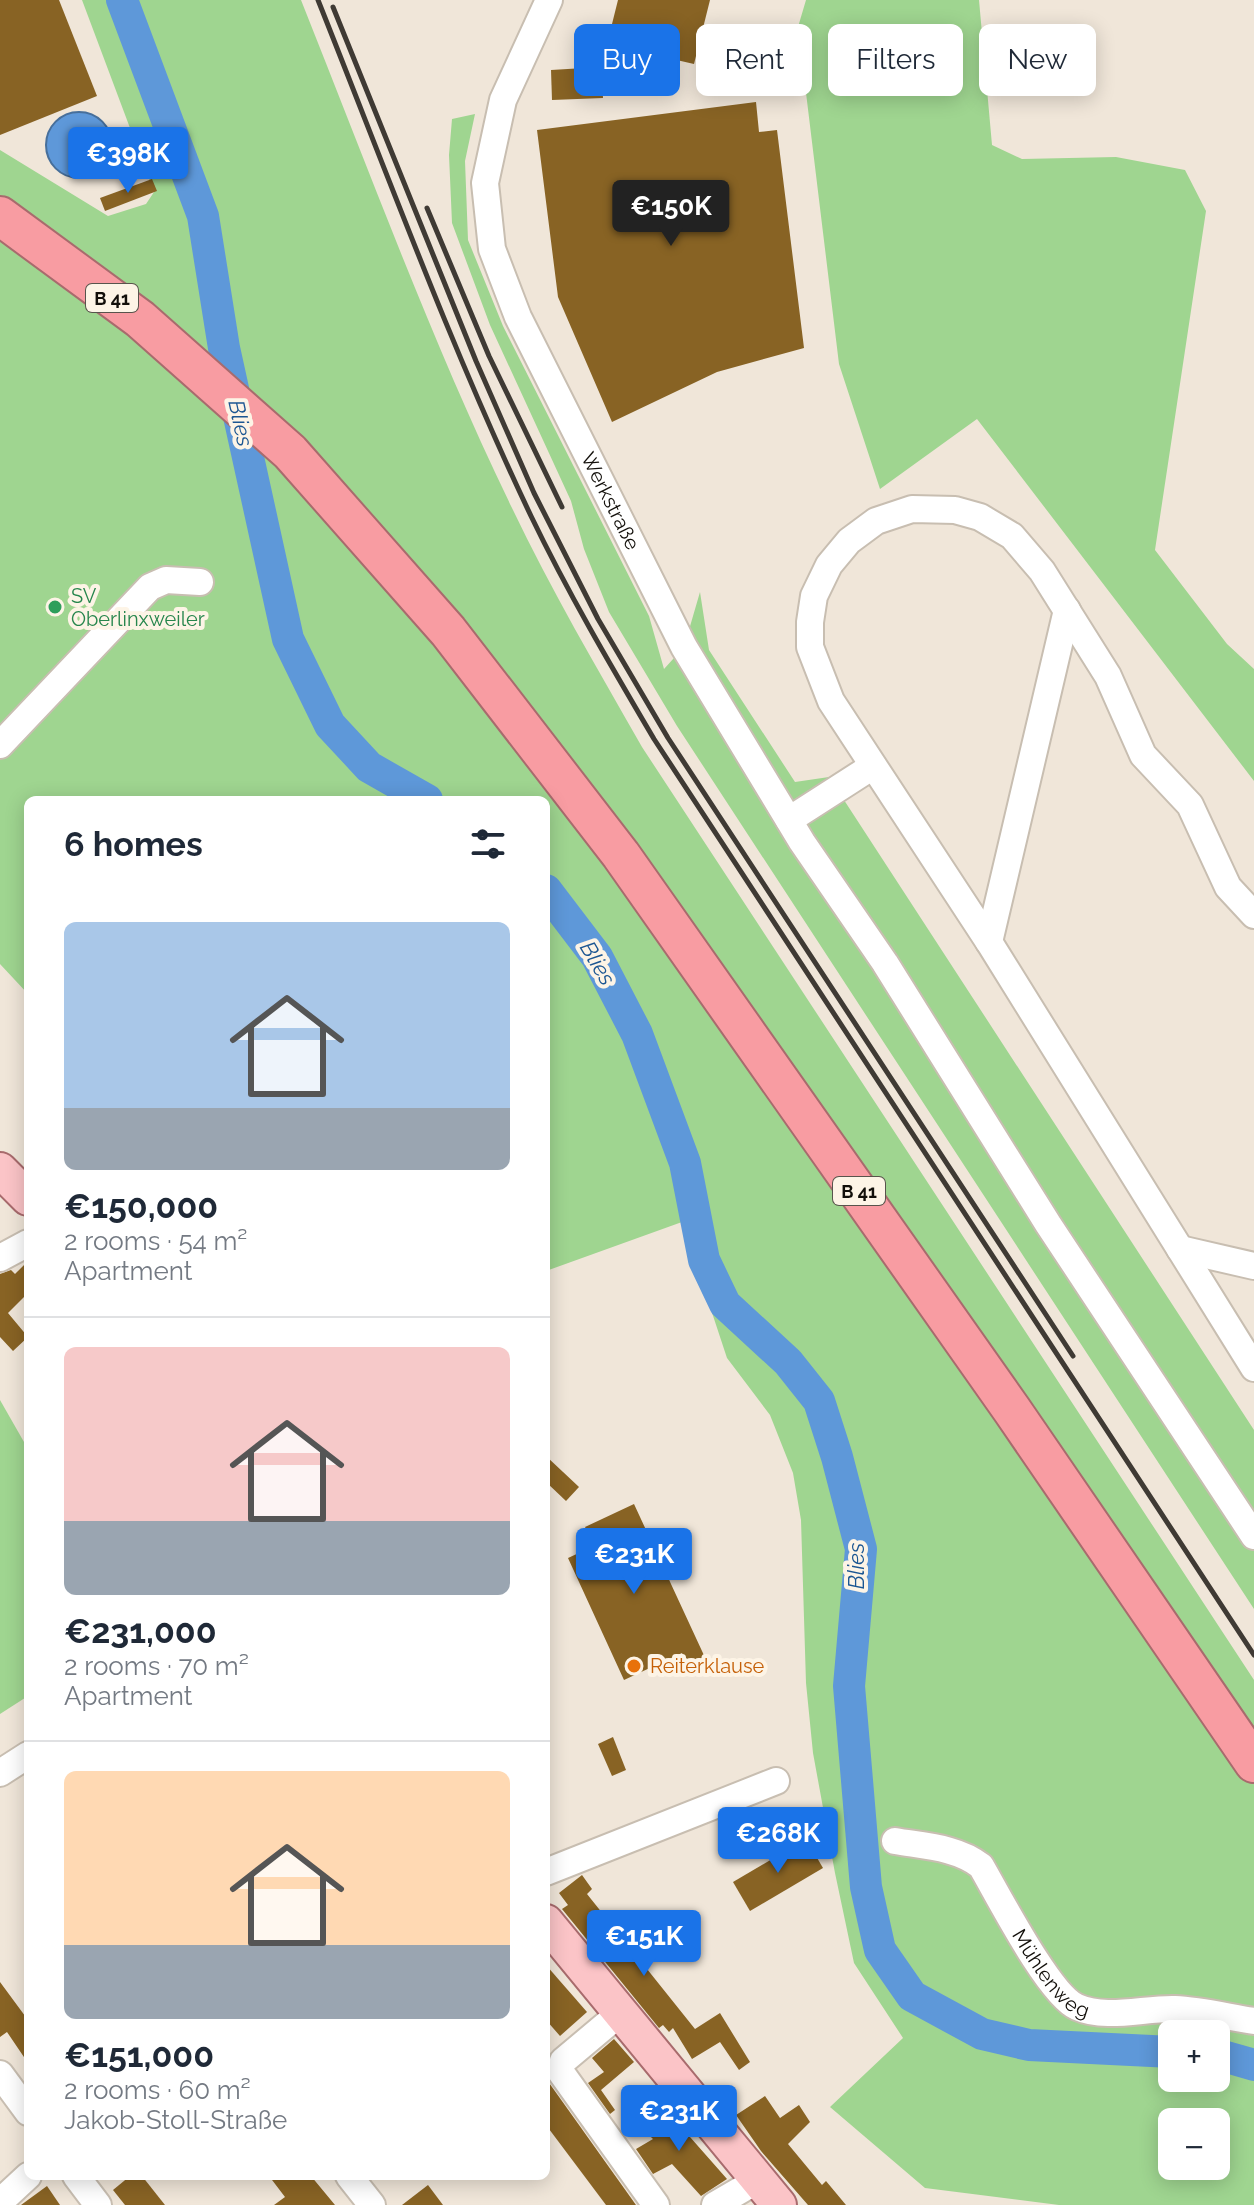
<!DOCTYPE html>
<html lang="en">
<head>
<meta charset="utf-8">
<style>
	:root { --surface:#fff; --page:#f6f6f7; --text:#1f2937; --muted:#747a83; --line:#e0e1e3; --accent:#1a73e8 }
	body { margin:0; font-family:Raleway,sans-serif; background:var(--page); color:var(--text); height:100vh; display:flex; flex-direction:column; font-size:30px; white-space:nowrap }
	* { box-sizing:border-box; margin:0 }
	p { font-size:26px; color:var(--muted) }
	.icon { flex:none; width:44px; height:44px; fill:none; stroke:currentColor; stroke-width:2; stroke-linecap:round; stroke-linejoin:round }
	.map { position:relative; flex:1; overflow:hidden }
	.side { position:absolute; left:24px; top:796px; width:526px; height:1384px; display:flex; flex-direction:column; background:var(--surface); border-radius:12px; box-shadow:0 4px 20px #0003 }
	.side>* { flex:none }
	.banner { position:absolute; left:574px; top:24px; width:560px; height:72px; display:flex; gap:16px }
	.fabs { position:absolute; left:1158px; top:2020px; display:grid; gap:16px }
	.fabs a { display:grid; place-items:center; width:72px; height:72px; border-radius:12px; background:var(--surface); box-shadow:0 4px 20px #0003; font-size:40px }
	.price { position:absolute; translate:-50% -68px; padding:0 18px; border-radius:8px; background:var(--accent); color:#fff; font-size:26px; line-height:52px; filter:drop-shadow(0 2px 4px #0008) }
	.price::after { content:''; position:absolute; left:50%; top:48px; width:24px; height:18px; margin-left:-12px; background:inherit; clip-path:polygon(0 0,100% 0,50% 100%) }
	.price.active { background:#222; color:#fff }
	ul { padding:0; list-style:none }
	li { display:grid; align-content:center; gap:16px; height:424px; padding:0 40px }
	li+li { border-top:2px solid var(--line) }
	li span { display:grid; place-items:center; height:248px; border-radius:12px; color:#555 }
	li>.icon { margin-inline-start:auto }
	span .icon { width:144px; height:144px; fill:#fffc; stroke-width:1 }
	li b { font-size:34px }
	h2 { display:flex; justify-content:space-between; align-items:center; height:96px; padding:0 40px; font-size:34px }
	.pill { padding:0 28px; border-radius:12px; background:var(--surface); box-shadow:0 4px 20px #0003; font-size:28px; line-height:72px }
	.pill.active { background:var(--accent); color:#fff }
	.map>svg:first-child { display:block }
</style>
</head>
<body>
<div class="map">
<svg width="1254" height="2205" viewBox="0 0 1254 2205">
	<rect width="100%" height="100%" fill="#f0e6d9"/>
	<g fill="#9fd590" fill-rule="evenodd">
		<path d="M82,0H301C369,170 432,343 512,508C551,590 597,668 642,747L1254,1680V2205H1059L925,2188L830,2107L903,2038L854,1963L835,1873L813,1753L806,1683L801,1520L793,1473L770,1415L727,1358L682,1222L546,1271V800H28V994L0,964V150L108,216L146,204L154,192ZM1172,2034H1216V2078H1172ZM1172,2122H1216V2166H1172Z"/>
		<path d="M806,0H979L992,145L1022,159L1116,157L1185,170L1206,211L1155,550L1227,644L1254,669V781L977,419L880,489L839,364L798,27Z"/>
		<path d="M475,114L465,161L468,240L503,326L649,616L664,669L684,647L700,592L709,650L795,782L829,777L1254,1430V1609L677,726L609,612L584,549L571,501L490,325L452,223L449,155L452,119Z"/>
		<path d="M0,1400L28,1449V1696L0,1714Z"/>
	</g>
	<circle fill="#5e98d9" stroke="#476f9b" stroke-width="2" cx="79" cy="145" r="33"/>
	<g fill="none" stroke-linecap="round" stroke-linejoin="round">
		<g stroke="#5e98d9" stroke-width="32">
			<path d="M122,0L203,216L224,348L288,639L330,725L369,767L427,800"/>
			<path d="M546,890L597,957L637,1034L685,1163L704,1260L725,1304L788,1362L819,1401L837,1457L861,1549L849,1686L866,1887L880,1950L912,1996L982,2034L1029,2045L1172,2052"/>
			<path d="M1216,2054L1254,2065"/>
		</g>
	</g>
	<g fill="#886324">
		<path d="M0,0H59L97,96L0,135Z"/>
		<path d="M618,0H710L694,64L607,44Z"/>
		<path d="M601,67L603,98L552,100L551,70Z"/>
		<path d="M756,102L759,132L777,130L804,348L717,372L612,422L558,297L537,130Z"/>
		<path d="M152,179L157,191L105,211L100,198Z"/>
		<path d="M28,1261V1293L8,1313L28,1337L13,1351L0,1337V1274L11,1270L15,1274Z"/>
		<path d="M546,1456L579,1487L566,1501L546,1482Z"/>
		<path d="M634,1504L708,1664L691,1672L682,1653L624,1680L568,1558L594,1546L585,1527Z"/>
		<path d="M613,1737L626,1770L612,1776L598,1744Z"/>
		<path d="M806,1839L823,1868L750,1911L733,1882Z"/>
		<path d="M582,1875L592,1889L587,1894L695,2029L720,2013L750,2062L739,2070L720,2042L692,2059L673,2028L669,2032L663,2025L659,2028L562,1909L568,1905L559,1893Z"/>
		<path d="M546,1965L587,2012L560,2036L546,2020Z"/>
		<path d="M0,1982L28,2020V2063L7,2032L0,2037Z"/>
		<path d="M614,2039L634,2062L601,2090L615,2110L610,2114L588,2083L604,2072L592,2058Z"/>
		<path d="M546,2078L547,2080L636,2205H606L546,2125Z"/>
		<path d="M765,2096L780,2118L799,2105L810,2122L788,2144L822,2185L826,2181L846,2205H808L761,2151L736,2115Z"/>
		<path d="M672,2110L694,2134L690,2137L727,2179L701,2196L672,2164L653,2174L636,2149L653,2139L642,2128L660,2112L665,2117Z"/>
		<path d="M130,2176H142L165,2205H125L113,2190Z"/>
		<path d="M269,2176H311L335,2205H274L285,2197Z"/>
		<path d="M428,2185L443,2205H402Z"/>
		<path d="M47,2186L60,2205H21Z"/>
	</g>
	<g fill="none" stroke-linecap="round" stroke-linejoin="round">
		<g stroke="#c8beb1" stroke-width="30">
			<g id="minor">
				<path id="s1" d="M549,0L503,100L485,183L492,249L518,317L684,647L802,842L885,963L1048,1224L1254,1536"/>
				<path d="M0,745L150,587L166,580L200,582"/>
				<path d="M789,820L873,766"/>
				<path d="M1254,915L1228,887L1190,805L1143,755L1108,676L1042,571L1012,536L980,517L955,510L912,509L876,521L849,541L829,565L814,596L810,622V647L831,701L989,942L1254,1368"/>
				<path d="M989,942L1067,610"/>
				<path d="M1180,1249L1254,1266"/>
				<path d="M0,1258L28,1243"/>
				<path d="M0,1773L28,1755"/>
				<path id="s2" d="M895,1841C923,1846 957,1847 981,1866C998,1895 1049,1995 1077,2007C1106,2020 1144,2008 1175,2009C1201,2010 1228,2017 1254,2021"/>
				<path d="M546,1872L776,1781"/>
				<path d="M619,2014L563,2061L560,2071L656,2205"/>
				<path d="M0,2074L28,2112"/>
				<path d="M76,2176L98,2205"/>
				<path d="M349,2176L372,2205"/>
				<path d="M0,2202L28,2176"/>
				<path d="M715,2205L758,2180"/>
			</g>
		</g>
		<g stroke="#a86b6d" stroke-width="38">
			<g id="major">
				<path d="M0,1170L28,1198"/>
				<path d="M546,1922L779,2205"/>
			</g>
		</g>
		<g stroke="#a86b6d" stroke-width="42">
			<path id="highway" d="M0,216L140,319L290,452L448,631L621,855L1012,1410L1254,1763"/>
		</g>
		<use href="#minor" stroke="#fff" stroke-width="26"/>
		<use href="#major" stroke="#fbc4c7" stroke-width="34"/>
		<use href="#highway" stroke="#f89ca2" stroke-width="38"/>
		<g stroke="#3f3a34" stroke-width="5">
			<path d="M318,0C387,173 451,348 531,516C568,593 611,666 654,739L1254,1655"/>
			<path d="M333,7L476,361L534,493L598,619L668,738L1073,1356"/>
			<path d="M427,208L489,356L562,507"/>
		</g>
	</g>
	<circle fill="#2e9e5b" stroke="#fdf4e6" stroke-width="3" cx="55" cy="607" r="8"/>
	<circle fill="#e8710a" stroke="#fdf4e6" stroke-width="3" cx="634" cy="1666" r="8"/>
	<g text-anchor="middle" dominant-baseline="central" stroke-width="8" stroke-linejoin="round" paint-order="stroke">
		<g fill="#fdf4e6" stroke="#58544c" stroke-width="2">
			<rect x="86" y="284" width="52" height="28" rx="6"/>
			<rect x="833" y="1177" width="52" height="28" rx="6"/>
		</g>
		<g font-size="18" font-weight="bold" fill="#120f0a">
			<text x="112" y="298">B 41</text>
			<text x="859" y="1191">B 41</text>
		</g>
		<g font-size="20" fill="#120f0a" stroke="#fdf4e6">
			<text stroke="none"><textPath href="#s1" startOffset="540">Werkstraße</textPath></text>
			<text stroke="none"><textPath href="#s2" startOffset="220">Mühlenweg</textPath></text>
		</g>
		<g font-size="20" fill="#27864d" stroke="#fdf4e6" text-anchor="start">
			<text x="71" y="596">SV<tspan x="71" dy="23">Oberlinxweiler</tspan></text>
		</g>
		<g font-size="20" fill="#c56008" stroke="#fdf4e6" text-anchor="start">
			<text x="650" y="1666">Reiterklause</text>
		</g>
		<g font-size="22" font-style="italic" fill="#1b5692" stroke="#fdf4e6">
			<text transform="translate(241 423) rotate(78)">Blies</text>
			<text transform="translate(598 963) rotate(59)">Blies</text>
			<text transform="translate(856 1566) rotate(-90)">Blies</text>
		</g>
	</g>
</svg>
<div class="fabs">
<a>+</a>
<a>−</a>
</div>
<b class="price" style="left:128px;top:195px">€398K</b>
<b class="price active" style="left:671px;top:248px">€150K</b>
<b class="price" style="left:634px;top:1596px">€231K</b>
<b class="price" style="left:778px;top:1875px">€268K</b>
<b class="price" style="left:644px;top:1978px">€151K</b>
<b class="price" style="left:679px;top:2153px">€231K</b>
<div class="banner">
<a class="pill active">Buy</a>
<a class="pill">Rent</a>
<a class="pill">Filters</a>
<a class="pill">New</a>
</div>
<section class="side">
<h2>6 homes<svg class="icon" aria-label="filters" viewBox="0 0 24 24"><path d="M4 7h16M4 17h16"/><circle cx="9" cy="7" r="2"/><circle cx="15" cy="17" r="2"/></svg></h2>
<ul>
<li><span style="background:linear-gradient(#a9c7e8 75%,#9aa5b1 0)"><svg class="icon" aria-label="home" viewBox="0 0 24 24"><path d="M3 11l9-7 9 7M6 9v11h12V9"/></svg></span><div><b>€150,000</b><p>2 rooms · 54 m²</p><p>Apartment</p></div></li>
<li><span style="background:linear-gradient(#f6c9c9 70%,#9aa5b1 0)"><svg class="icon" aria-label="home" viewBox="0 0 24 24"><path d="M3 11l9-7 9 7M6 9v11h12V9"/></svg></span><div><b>€231,000</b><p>2 rooms · 70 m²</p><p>Apartment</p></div></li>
<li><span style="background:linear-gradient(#ffd9b3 70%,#9aa5b1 0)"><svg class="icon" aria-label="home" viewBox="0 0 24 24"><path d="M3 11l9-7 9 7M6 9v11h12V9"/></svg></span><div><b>€151,000</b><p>2 rooms · 60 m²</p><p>Jakob-Stoll-Straße</p></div></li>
</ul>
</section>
</div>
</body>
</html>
